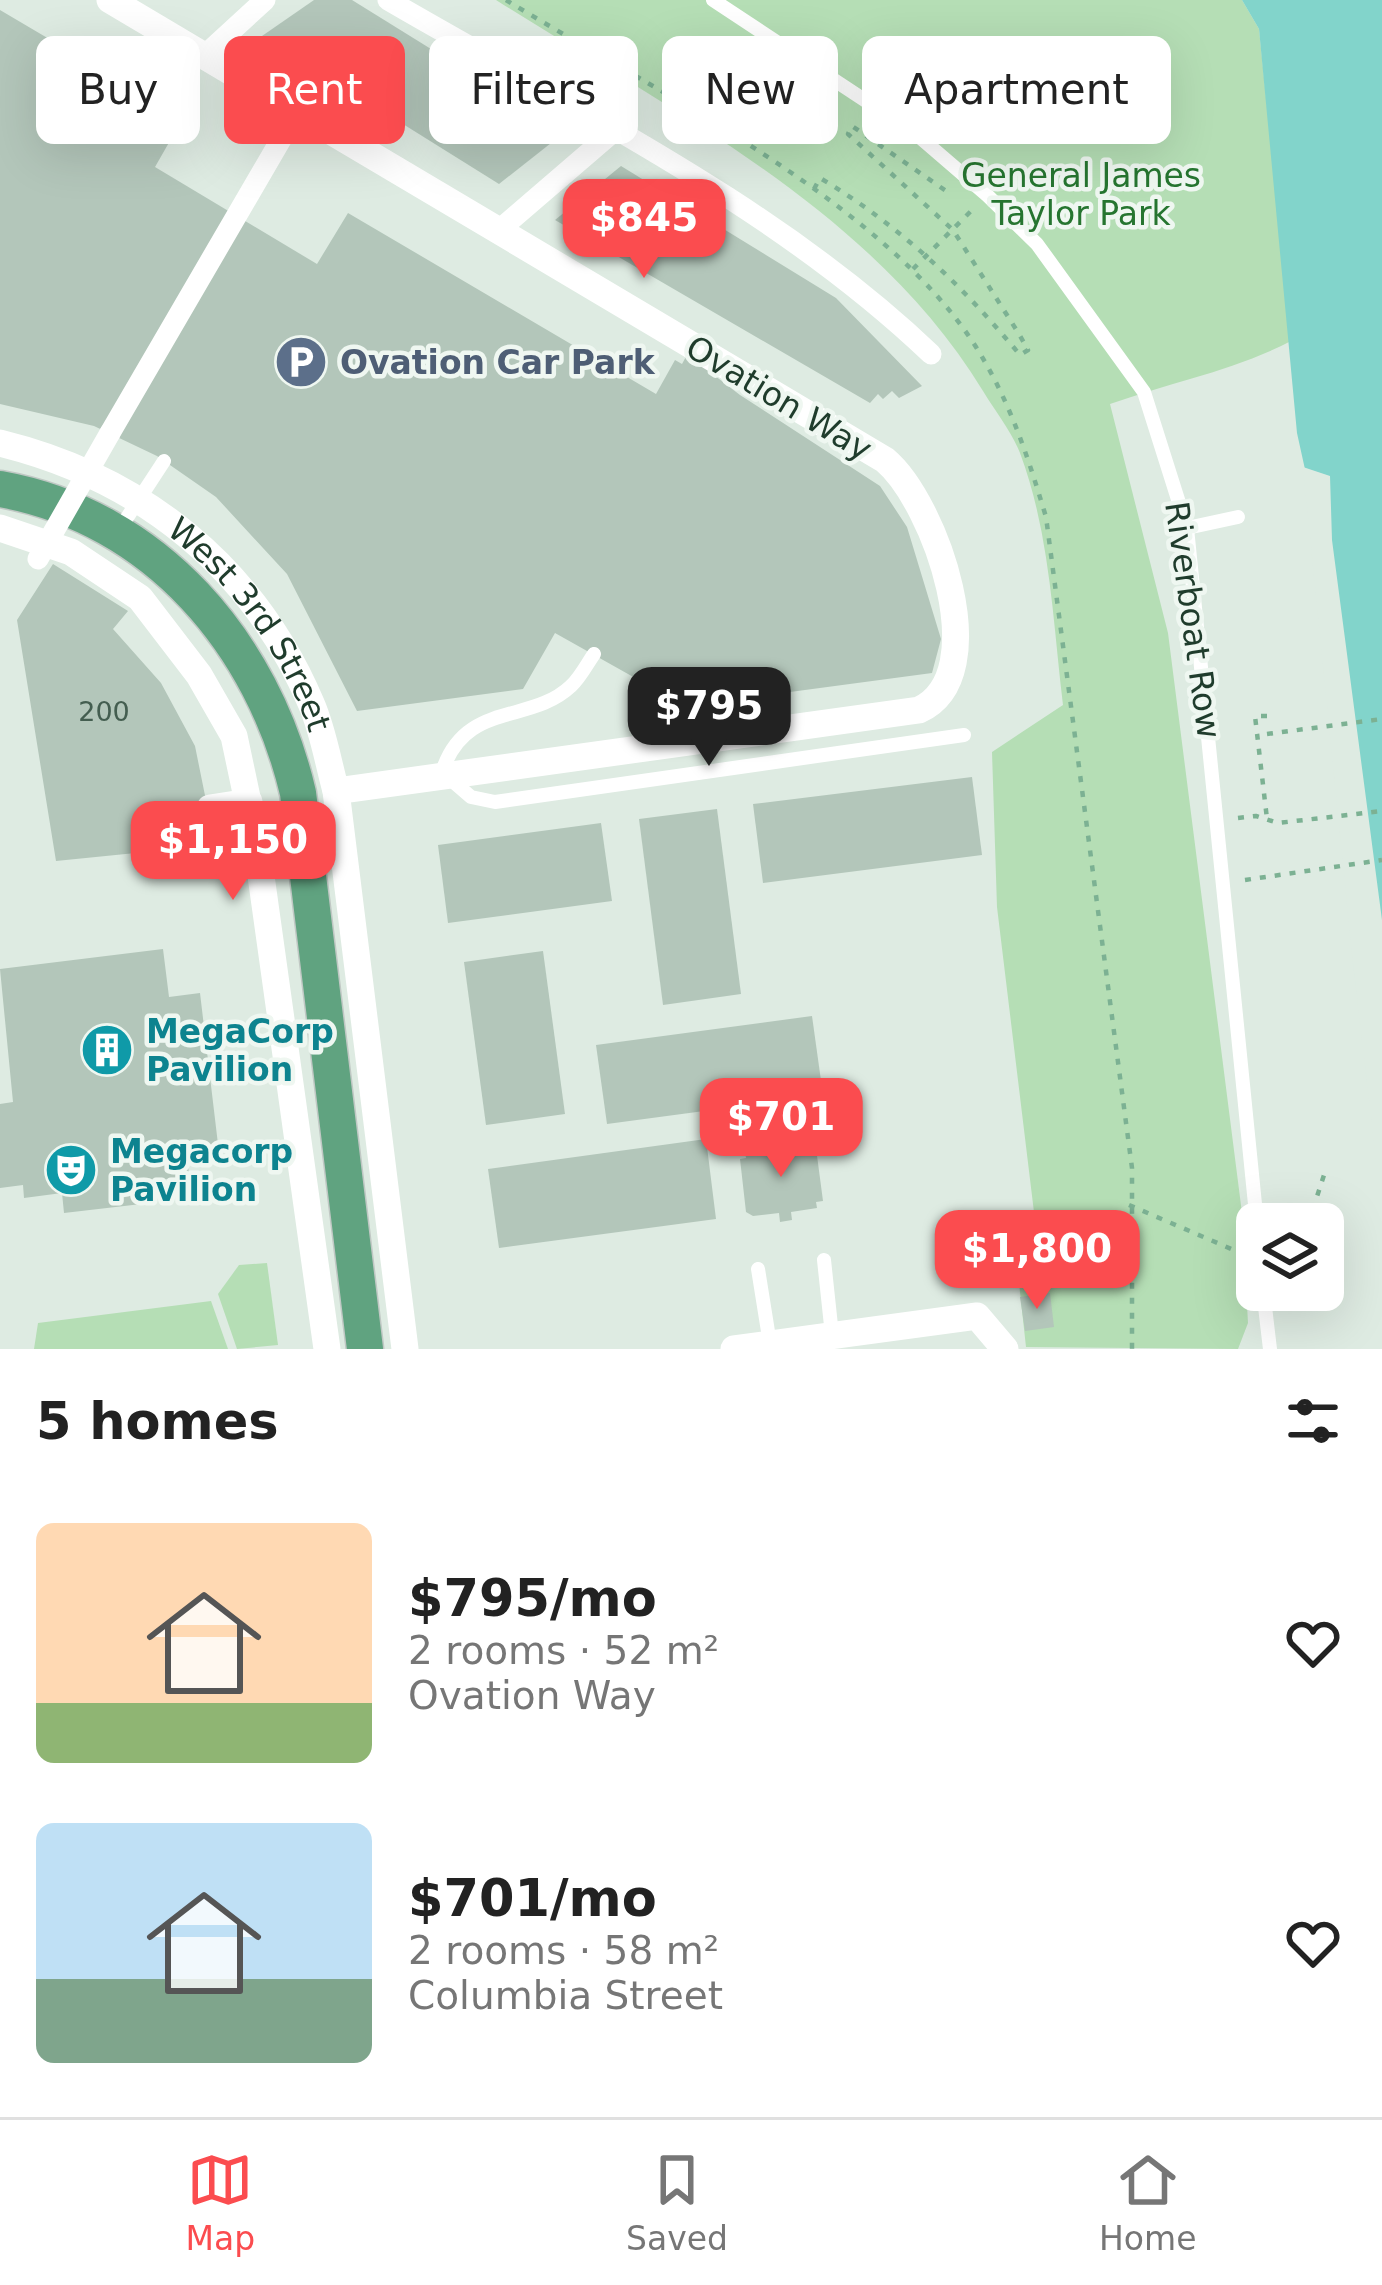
<!DOCTYPE html>
<html lang="en">
<head>
<meta charset="utf-8">
<style>
	:root { --surface:#fff; --page:#f6f6f6; --text:#222; --muted:#767676; --line:#e0e0e0; --accent:#fb4c4f }
	body { margin:0; font-family:"DejaVu Sans",sans-serif; background:var(--page); color:var(--text); height:100vh; display:flex; flex-direction:column; font-size:45px; white-space:nowrap }
	* { box-sizing:border-box; margin:0 }
	p { font-size:39px; color:var(--muted) }
	.icon { flex:none; width:66px; height:66px; fill:none; stroke:currentColor; stroke-width:2; stroke-linecap:round; stroke-linejoin:round }
	.map { position:relative; height:1349px; overflow:hidden }
	.panel { display:flex; flex-direction:column; background:var(--surface); flex:1 }
	.panel>* { flex:none }
	.top-card { position:absolute; left:36px; top:36px; width:1311px; height:108px; display:flex; gap:24px }
	.buttons { position:absolute; left:1236px; top:1203px; display:grid; gap:24px }
	.buttons a { display:grid; place-items:center; width:108px; height:108px; border-radius:18px; background:var(--surface); box-shadow:0 12px 48px #0002; font-size:60px }
	.price { position:absolute; translate:-50% -102px; padding:0 27px; border-radius:24px; background:var(--accent); color:#fff; font-size:39px; line-height:78px; filter:drop-shadow(0 3px 6px #0008) }
	.price::after { content:''; position:absolute; left:50%; top:72px; width:36px; height:27px; margin-left:-18px; background:inherit; clip-path:polygon(0 0,100% 0,50% 100%) }
	.price.current { background:#222; color:#fff }
	ul { padding:0; list-style:none }
	li { display:flex; align-items:center; gap:36px; height:300px; padding:0 36px }
	li span { display:grid; place-items:center; flex:none; width:336px; height:240px; border-radius:18px; color:#555 }
	li>.icon { margin-inline-start:auto }
	span .icon { width:144px; height:144px; fill:#fffc; stroke-width:1 }
	li b { font-size:51px }
	h2 { display:flex; justify-content:space-between; align-items:center; height:144px; padding:0 36px; font-size:51px }
	.tag { padding:0 42px; border-radius:18px; background:var(--surface); box-shadow:0 12px 48px #0002; font-size:42px; line-height:108px }
	.tag.current { background:var(--accent); color:#fff }
	.menu { display:flex; justify-content:space-around; align-items:center; height:168px; border-top:3px solid var(--line); background:var(--surface); font-size:33px; color:var(--muted) }
	.menu a { display:grid; justify-items:center; gap:6px }
	.menu .current { color:var(--accent) }
	.map>svg:first-child { display:block }
</style>
</head>
<body>
<div class="map">
<svg width="1382" height="1349" viewBox="0 0 1382 1349">
	<rect width="100%" height="100%" fill="#deebe2"/>
	<g fill="#b5deb5">
		<path d="M496,0H1242L1259,29L1291,341C1233,371 1171,382 1110,404L1168,633L1242,1213L1248,1323L1238,1349L1026,1347L1018,1274L1041,1270L997,907L992,752L1063,705C1053,622 1050,533 1020,453C1012,432 995,411 983,391C873,210 669,110 496,0Z"/>
		<path d="M267,1263L278,1345L237,1349L218,1294L239,1265Z"/>
		<path d="M211,1301L228,1349H34L38,1323Z"/>
	</g>
	<path fill="#82d4cb" d="M1242,0H1382V1158L1319,533L1297,433L1259,29Z"/>
	<path fill="#deebe2" d="M1303,467L1330,476L1332,540L1382,920V1164L1376,1159L1353,964Z"/>
	<g fill="#b3c6ba">
		<path d="M314,0H352L565,132L499,184L262,36Z"/>
		<path d="M0,10L183,118L155,167L317,264L348,213L656,394L675,360L682,364L688,353L713,367L710,372L740,395L880,486L907,527L941,639L932,673L685,706L555,633L523,689L357,711L287,574L216,497L157,456L94,426L0,404Z"/>
		<path d="M621,166L836,298L922,386L899,398L892,391L883,399L878,394L870,403L555,220Z"/>
		<path d="M53,564L128,611L113,629L161,683L195,746L215,845L56,861L17,620Z"/>
		<path d="M972,777L982,855L763,883L753,804Z"/>
		<path d="M717,809L741,994L663,1005L639,819Z"/>
		<path d="M601,823L612,901L448,923L438,845Z"/>
		<path d="M163,949L169,997L200,993L220,1161L188,1165L189,1176L147,1182L150,1203L64,1213L62,1193L24,1198L23,1185L0,1188V1104L13,1102L0,969Z"/>
		<path d="M543,951L565,1114L486,1125L464,962Z"/>
		<path d="M812,1016L823,1095L607,1124L596,1045Z"/>
		<path d="M781,1138L782,1147L809,1143L810,1149L816,1148L823,1201L816,1202L817,1208L791,1212L792,1220L780,1222L779,1213L753,1216L746,1212L740,1159L746,1158L745,1152L771,1149V1140Z"/>
		<path d="M706,1139L716,1219L499,1248L488,1169Z"/>
		<path d="M1050,1293L1054,1327L1025,1331L1020,1297Z"/>
	</g>
	<g fill="none" stroke-linecap="round" stroke-linejoin="round">
		<g stroke="#c0c8c4" stroke-width="39">
			<path id="primary" d="M0,489C156,517 263,644 298,793L365,1349"/>
		</g>
		<g stroke="#7cb193" stroke-width="4.5" stroke-dasharray="6 9" stroke-linecap="butt">
			<path d="M506,0C653,90 884,202 976,347C1010,401 1028,457 1046,517L1132,1168V1349"/>
			<path d="M919,110L1009,116"/>
			<path d="M814,189L820,178C899,225 961,284 1020,355L1028,350L1019,334L953,230L848,134L852,126L949,193"/>
			<path d="M913,269L973,209"/>
			<path d="M1267,716H1255L1267,819"/>
			<path d="M1267,734L1382,719"/>
			<path d="M1238,818L1256,816L1278,823L1382,811"/>
			<path d="M1245,880L1382,860"/>
			<path d="M1129,1205L1257,1260"/>
			<path d="M1308,1224L1325,1172"/>
		</g>
		<g stroke="#fff" stroke-width="14">
			<path d="M713,0L916,134L988,196L1037,244L1144,392L1187,528L1257,1224"/>
			<path d="M1187,528L1238,517"/>
			<path d="M117,533L164,461"/>
			<path d="M594,654C587,664 580,678 571,686C530,725 465,700 442,772L471,797L495,802L964,735"/>
			<path d="M824,1260L832,1335"/>
			<path d="M758,1269L770,1344"/>
			<path d="M1263,1290L1270,1349"/>
		</g>
		<g stroke="#fff" stroke-width="21">
			<path d="M388,0C573,108 775,205 931,354"/>
			<path d="M204,56L265,0"/>
			<path d="M498,231L613,132"/>
			<path d="M110,433L297,112"/>
		</g>
		<g stroke="#fff" stroke-width="27">
			<path d="M110,0L885,460C935,502 996,675 919,710L336,791"/>
			<path id="s1" d="M0,443C142,478 253,567 311,703C323,730 328,762 336,791L405,1349"/>
			<path d="M0,528L71,552L140,598L199,675L234,736L256,840L327,1349"/>
			<path d="M210,808L249,802"/>
			<path d="M734,1349L977,1316L1005,1349"/>
		</g>
		<use href="#primary" stroke="#60a380" stroke-width="36"/>
		<path stroke="#fff" stroke-width="21" d="M38,559L110,433"/>
	</g>
	<defs>
		<g id="parking-disc" transform="scale(2.7)"><circle r="9.5" fill="#5c6f8a" stroke="#eff7f1"/><path d="M-3.5-5.5H1a3.5 3.5 0 0 1 0 7H-1V5.5H-3.5ZM-1-3.4V-.6H.8a1.4 1.4 0 0 0 0-2.8Z" fill="#fff"/></g>
		<g id="building-disc" transform="scale(2.7)"><circle r="9.5" fill="#0f9aa8" stroke="#eff7f1"/><path d="M-4-6H4V6H1V3H-1V6H-4ZM-2.5-4.3h1.7v1.8h-1.7ZM.8-4.3h1.7v1.8H.8ZM-2.5-1h1.7V.8h-1.7ZM.8-1h1.7V.8H.8Z" fill="#fff"/></g>
		<g id="theatre-disc" transform="scale(2.7)"><circle r="9.5" fill="#0f9aa8" stroke="#eff7f1"/><path d="M-5-5.5Q0-4 5-5.5V0Q5 5 0 6Q-5 5-5 0ZM-3.3-2.5H-1v1.5H-3.3ZM1-2.5H3.3v1.5H1ZM-2.8 1Q0 5.5 2.8 1Z" fill="#fff"/></g>
	</defs>
	<g fill-rule="evenodd">
		<use href="#parking-disc" x="301" y="362"/>
		<use href="#building-disc" x="107" y="1050"/>
		<use href="#theatre-disc" x="71" y="1170"/>
	</g>
	<g text-anchor="middle" dominant-baseline="central" stroke-width="9" stroke-linejoin="round" paint-order="stroke">
		<g font-size="27" fill="#445e50">
			<text x="104" y="711">200</text>
		</g>
		<g font-size="33" fill="#267530" stroke="#eff7f1">
			<text x="1081" y="175">General James<tspan x="1081" dy="38">Taylor Park</tspan></text>
		</g>
		<g font-size="33" font-weight="bold" fill="#4e5e75" stroke="#eff7f1" text-anchor="start">
			<text x="340" y="362">Ovation Car Park</text>
		</g>
		<g font-size="33" fill="#1f3c2c" stroke="#eff7f1">
			<text transform="translate(779 398) rotate(31)">Ovation Way</text>
			<text transform="translate(1193 620) rotate(82)">Riverboat Row</text>
			<text stroke="none"><textPath href="#s1" startOffset="321">West 3rd Street</textPath></text>
		</g>
		<g font-size="33" font-weight="bold" fill="#0d838f" stroke="#eff7f1" text-anchor="start">
			<text x="146" y="1031">MegaCorp<tspan x="146" dy="38">Pavilion</tspan></text>
			<text x="110" y="1151">Megacorp<tspan x="110" dy="38">Pavilion</tspan></text>
		</g>
	</g>
</svg>
<div class="buttons">
<a><svg class="icon" aria-label="layers" viewBox="0 0 24 24"><path d="M12 4l9 5-9 5-9-5zM3 14l9 5 9-5"/></svg></a>
</div>
<b class="price" style="left:644px;top:281px">$845</b>
<b class="price current" style="left:709px;top:769px">$795</b>
<b class="price" style="left:233px;top:903px">$1,150</b>
<b class="price" style="left:781px;top:1180px">$701</b>
<b class="price" style="left:1037px;top:1312px">$1,800</b>
<div class="top-card">
<a class="tag">Buy</a>
<a class="tag current">Rent</a>
<a class="tag">Filters</a>
<a class="tag">New</a>
<a class="tag">Apartment</a>
</div>
</div>
<section class="panel">
<h2>5 homes<svg class="icon" aria-label="filters" viewBox="0 0 24 24"><path d="M4 7h16M4 17h16"/><circle cx="9" cy="7" r="2"/><circle cx="15" cy="17" r="2"/></svg></h2>
<ul>
<li><span style="background:linear-gradient(#ffd9b3 75%,#8fb573 0)"><svg class="icon" aria-label="home" viewBox="0 0 24 24"><path d="M3 11l9-7 9 7M6 9v11h12V9"/></svg></span><div><b>$795/mo</b><p>2 rooms · 52 m²</p><p>Ovation Way</p></div><svg class="icon" aria-label="heart" viewBox="0 0 24 24"><path d="M12 20l-8-8c-3-5 5-10 8-4 3-6 11-1 8 4z"/></svg></li>
<li><span style="background:linear-gradient(#bfe0f5 65%,#7fa58c 0)"><svg class="icon" aria-label="home" viewBox="0 0 24 24"><path d="M3 11l9-7 9 7M6 9v11h12V9"/></svg></span><div><b>$701/mo</b><p>2 rooms · 58 m²</p><p>Columbia Street</p></div><svg class="icon" aria-label="heart" viewBox="0 0 24 24"><path d="M12 20l-8-8c-3-5 5-10 8-4 3-6 11-1 8 4z"/></svg></li>
</ul>
</section>
<nav class="menu">
<a class="current"><svg class="icon" aria-label="map" viewBox="0 0 24 24"><path d="M3 6l6-2 6 2 6-2v14l-6 2-6-2-6 2zM9 4v14M15 6v14"/></svg>Map</a>
<a><svg class="icon" aria-label="saved" viewBox="0 0 24 24"><path d="M7 4h10v16l-5-4-5 4z"/></svg>Saved</a>
<a><svg class="icon" aria-label="home" viewBox="0 0 24 24"><path d="M3 11l9-7 9 7M6 9v11h12V9"/></svg>Home</a>
</nav>
</body>
</html>
